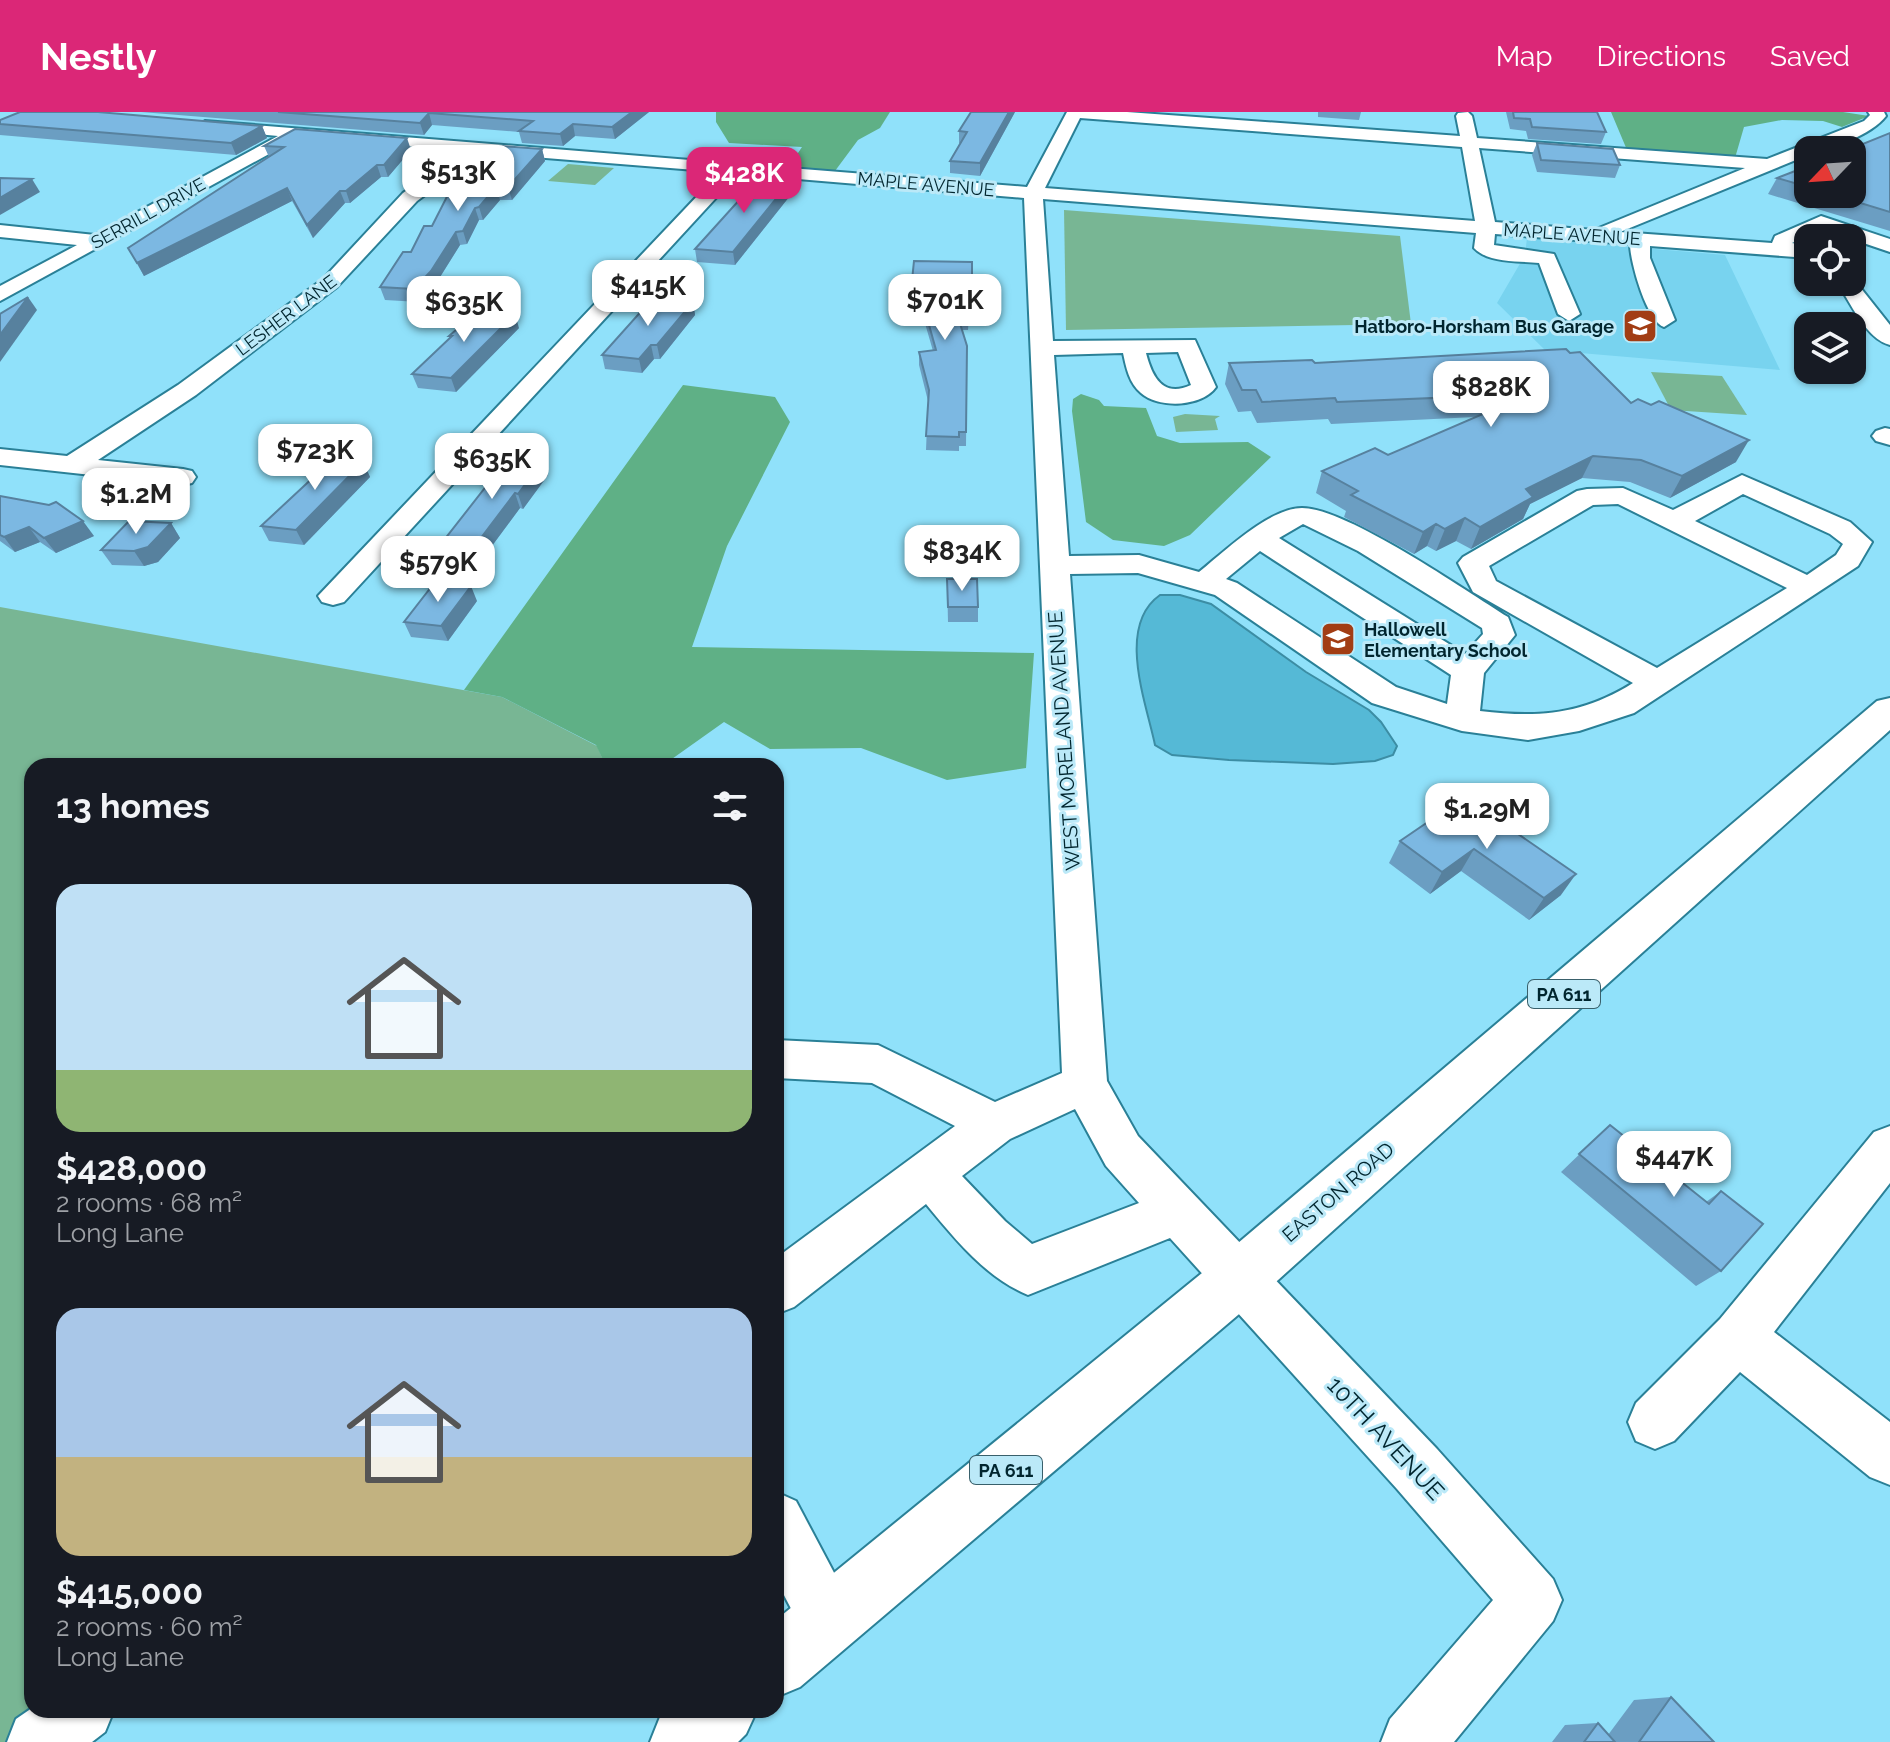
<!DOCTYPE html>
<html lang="en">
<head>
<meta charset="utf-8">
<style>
	:root { --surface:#171b24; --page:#20242c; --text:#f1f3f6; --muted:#9ea1a6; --accent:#db2777 }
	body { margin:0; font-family:Raleway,sans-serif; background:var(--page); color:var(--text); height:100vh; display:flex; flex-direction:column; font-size:30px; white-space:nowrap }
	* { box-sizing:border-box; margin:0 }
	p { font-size:26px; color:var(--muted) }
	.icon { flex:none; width:44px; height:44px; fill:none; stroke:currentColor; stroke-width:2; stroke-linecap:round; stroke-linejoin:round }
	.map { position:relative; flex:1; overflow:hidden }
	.drawer { position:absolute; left:24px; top:646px; width:760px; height:960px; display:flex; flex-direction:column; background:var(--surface); border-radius:24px; box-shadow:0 2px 6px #0004 }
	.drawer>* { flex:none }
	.needle { width:52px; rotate:245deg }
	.fabs { position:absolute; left:1794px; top:24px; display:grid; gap:16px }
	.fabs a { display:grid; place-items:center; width:72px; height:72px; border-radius:16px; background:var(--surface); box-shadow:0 2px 6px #0004; font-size:40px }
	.price { position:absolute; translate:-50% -68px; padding:0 18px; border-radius:16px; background:#fff; color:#222; font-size:26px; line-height:52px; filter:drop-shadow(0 2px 4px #0008) }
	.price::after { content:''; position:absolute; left:50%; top:48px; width:24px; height:18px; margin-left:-12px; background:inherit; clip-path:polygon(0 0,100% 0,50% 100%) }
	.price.on { background:var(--accent); color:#fff }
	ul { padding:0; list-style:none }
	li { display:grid; align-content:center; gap:16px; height:424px; padding:0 32px }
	li span { display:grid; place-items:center; height:248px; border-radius:24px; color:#555 }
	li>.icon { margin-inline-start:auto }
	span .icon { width:144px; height:144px; fill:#fffc; stroke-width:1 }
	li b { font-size:34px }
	h2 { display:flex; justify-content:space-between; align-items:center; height:96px; padding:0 32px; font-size:34px }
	header { display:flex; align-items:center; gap:48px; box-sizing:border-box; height:112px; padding:0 40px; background:var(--accent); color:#fff }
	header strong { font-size:38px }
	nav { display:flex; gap:44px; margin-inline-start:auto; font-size:28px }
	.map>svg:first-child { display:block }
</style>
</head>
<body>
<header>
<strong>Nestly</strong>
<nav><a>Map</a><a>Directions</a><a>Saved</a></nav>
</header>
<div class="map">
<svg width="1890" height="1630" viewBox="0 0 1890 1630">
	<rect width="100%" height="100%" fill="#90e1fa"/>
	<path fill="#78d3ef" d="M1527,126L1725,143L1780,258L1545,238L1497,191L1525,143Z"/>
	<g fill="#78b694">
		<path d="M568,52L614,56L595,73L548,69Z"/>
		<path d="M1064,98L1400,124L1411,212L1066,218Z"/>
		<path d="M1651,260L1722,264L1747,303L1671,298Z"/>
		<path d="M1185,302L1220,304L1215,307L1218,318L1176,320L1173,305Z"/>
		<path d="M0,495L502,585L597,634L606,654H32V1598L52,1630H0Z"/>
	</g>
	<g fill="#5fb086">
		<path d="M716,0H890L880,16L858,28L835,59L802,56L796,44L802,35L729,31L716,10Z"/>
		<path d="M1611,0H1843L1869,4L1842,15L1823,9L1782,8L1744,15L1735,46L1627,38Z"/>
		<path d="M683,273L775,285L790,310L727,434L692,535L1034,541L1026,656L947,668L861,636L770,637L724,610L662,654H606L596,633L502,585L464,578Z"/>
		<path d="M1081,282L1099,288L1104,294L1146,296L1157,324L1180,331L1248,330L1271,345L1190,423L1164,434L1113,428L1086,410L1072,299L1073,287Z"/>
	</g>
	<path fill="#55b9d6" stroke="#3c8da4" stroke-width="2" d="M1160,483H1180L1211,492L1306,560L1369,598L1381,610L1397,634L1393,643L1375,649L1333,652L1229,648L1172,643L1155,633C1146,590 1116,514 1160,483Z"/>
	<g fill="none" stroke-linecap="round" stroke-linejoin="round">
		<g stroke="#2a8097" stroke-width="4">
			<g id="minor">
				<path d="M1067,0H1127L1460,24L1456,4L1458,1L1468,0L1472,4L1477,26L1767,47L1864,9L1870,3L1868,0H1884L1886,4C1871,23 1832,38 1808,38V43L1620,120L1772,131L1775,124L1821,104L1890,127V140L1822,117L1792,131L1808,134V146L1650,134V146L1675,208L1664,215C1647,210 1630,150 1630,132L1495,122L1494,133L1554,142L1580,202L1569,209L1558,202L1539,151C1519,149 1488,151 1474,136L1476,121L1043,87L1053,229L1195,228L1216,275C1202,295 1159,297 1141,281C1129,271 1126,255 1123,241L1054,243L1069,444L1139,443L1199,460C1224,440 1269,396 1302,396C1347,396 1466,479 1508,505L1515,523L1484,561L1480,599C1538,606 1582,603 1633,571L1473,480L1458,451L1463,445L1577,379L1587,377L1623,376L1673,398L1742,363L1850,410L1872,430L1858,454L1634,601L1579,619L1528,628L1462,619L1372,591L1215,483L1138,461L1070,462L1107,969L1138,1024L1437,1337L1553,1467L1562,1488L1553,1509L1454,1630H1381L1390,1607L1493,1488L1397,1377L1170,1126L1028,1183C985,1165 955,1127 926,1092L794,1195L776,1202V1146L955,1014L872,971L776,966V928L878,933L995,990L1062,961L1024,86L738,62L344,490L333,493L322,490L318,484L720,60L482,41L417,89L337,175L196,283L98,348L183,357L192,359L196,365L192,371L183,373L0,353V337L67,344L178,273L323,167L403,81L462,39L300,25L0,189V174L77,133L0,125V113L95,123L278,24L211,18L205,17L203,13L205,9L1027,75ZM1080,6L1462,35L1475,109L1045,76ZM1479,36L1745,56L1594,118L1495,110ZM1178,240L1191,273C1163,286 1152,265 1146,241ZM1743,382L1830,422L1843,432L1836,443L1807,463L1695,409ZM1618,392L1787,476L1657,556L1496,469L1489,454L1593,393ZM1303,412L1358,439L1482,516L1483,522L1465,542L1279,426ZM1260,439L1451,563L1447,592L1396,575L1237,471L1226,467ZM1075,997L1106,1054L1139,1091L1032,1132L1005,1109L962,1064L1010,1027Z"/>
				<path d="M1852,165L1890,213V233C1866,227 1850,190 1837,170H1852Z"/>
				<path d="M1885,316L1890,317V333L1876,329L1872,324L1876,319Z"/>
				<path d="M1890,1014V1071L1774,1220L1890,1310V1373L1870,1365L1740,1260L1674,1329L1655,1337L1636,1329L1628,1310L1636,1291L1720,1207L1874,1020Z"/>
				<path d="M776,1380L796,1389L858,1506L849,1527L828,1536L807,1527L776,1468Z"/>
				<path d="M32,1596V1598H114L105,1620L92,1630H7L16,1607Z"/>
			</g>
		</g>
		<g stroke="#2a8097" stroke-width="4">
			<g id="highway">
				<path d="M1890,586V618L1258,1186L800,1575L776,1585V1508L1218,1148L1877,589Z"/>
				<path d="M669,1598H757L746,1622L738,1630H650L660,1605Z"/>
			</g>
		</g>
		<use href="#minor" fill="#fff" fill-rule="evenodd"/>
		<use href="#highway" fill="#fff" fill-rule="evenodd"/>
	</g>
	<g fill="#6b9ec2">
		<path d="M141,0H649L615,27L575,24L563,34L522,31L519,20L432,13L424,23Z"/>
		<path d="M971,0H1015L980,64L950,61V49L960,31H959V19Z"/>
		<path d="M1318,0H1361L1359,8L1318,5Z"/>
		<path d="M1506,0H1597L1606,20L1601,32L1528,27L1526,19L1510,17Z"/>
		<path d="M0,8L262,14L267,26L236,43L0,23Z"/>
		<path d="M1890,21V119L1768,82L1777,66L1808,54V82H1852Z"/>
		<path d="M1537,31L1620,53L1615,66L1537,60L1532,43Z"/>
		<path d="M264,34L411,38L388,65H381L350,91H345L313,126L292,89L144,164L128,136L269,45Z"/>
		<path d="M542,37L545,49L512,88H500L483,108H479L467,132L460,133L435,173L419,190L385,188L380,175L432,114Z"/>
		<path d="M793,80L735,153L697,150L695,137Z"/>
		<path d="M972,150V194H965L969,204L968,218H962L967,234L966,334H959V339L926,338L928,289L919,253V240L933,239L922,201H911L910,188Z"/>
		<path d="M693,190L695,203L660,247H654L642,261L605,257L602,243Z"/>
		<path d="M519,216L456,280L418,276L412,262L450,226L449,224Z"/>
		<path d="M1229,251H1315L1631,291L1736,350L1670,386L1630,370L1582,366L1530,392L1523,407L1471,437L1456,429L1436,439L1427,434L1414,442L1344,405L1346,399L1316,381L1322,359L1388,343L1475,305L1331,312L1328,307L1257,311L1251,299L1238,300L1225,272Z"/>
		<path d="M509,345L548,363L523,397L520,396L480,450L447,447L441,432Z"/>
		<path d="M363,350L370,365L304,433L269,429L261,414Z"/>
		<path d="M0,384L94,424L56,441L40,430L15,440L0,429Z"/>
		<path d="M171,411L180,426L158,450L144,454L112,453L101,438Z"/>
		<path d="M947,467L978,495V510H948Z"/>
		<path d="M477,489L448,529L411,525L404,510Z"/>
		<path d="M1450,695L1561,783L1529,808L1461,759L1430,782L1389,751L1400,729Z"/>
		<path d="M1610,1013L1706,1090L1721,1079V1159L1696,1174L1561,1060Z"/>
		<path d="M1671,1585L1714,1630H1552L1565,1613L1598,1611L1608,1623L1634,1588Z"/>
	</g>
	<g fill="#57819e">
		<path d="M632,0H649L615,27L612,15Z"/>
		<path d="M1009,0H1015L980,64V51Z"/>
		<path d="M429,1L432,13L424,23L420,11Z"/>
		<path d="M573,12L575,24L563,34L560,22Z"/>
		<path d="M262,14L267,26L236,43L231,31Z"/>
		<path d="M407,26L411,38L388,65L384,53Z"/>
		<path d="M542,37L545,49L512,88L508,75Z"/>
		<path d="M377,53L381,65L350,91L346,79Z"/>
		<path d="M32,67L40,80L0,103V86Z"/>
		<path d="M792,67L793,80L735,153L733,140Z"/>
		<path d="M496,75L500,88L483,108L479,95Z"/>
		<path d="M287,76L292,89L144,164L137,151Z"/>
		<path d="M340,79L345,91L313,126L307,113Z"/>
		<path d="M475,96L479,108L467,132L463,119Z"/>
		<path d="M456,120L460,133L435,173L419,190L414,177Z"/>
		<path d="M28,185L37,198L0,250V223Z"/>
		<path d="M693,190L695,203L660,247L657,233Z"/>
		<path d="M515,202L519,216L456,280L451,266Z"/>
		<path d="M651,233L654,247L642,261L639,247Z"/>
		<path d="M1749,328L1736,350L1670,386L1682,364Z"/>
		<path d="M1593,344L1582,366L1530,392L1523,407L1471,437L1480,415L1526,377Z"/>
		<path d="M543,348L548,363L523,397L518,382Z"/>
		<path d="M363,350L370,365L304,433L296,418Z"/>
		<path d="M515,381L520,396L480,450L474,435Z"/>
		<path d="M1465,406L1456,429L1436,439L1445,417Z"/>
		<path d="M83,409L94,424L56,441L44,426Z"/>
		<path d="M171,411L180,426L158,450L144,454L134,439Z"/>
		<path d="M1436,412L1427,434L1414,442L1423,420Z"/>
		<path d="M29,415L40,430L15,440L4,425Z"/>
		<path d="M471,474L477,489L448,529L441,514Z"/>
		<path d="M1474,737L1461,759L1430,782L1442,760Z"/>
		<path d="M1576,762L1561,783L1529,808L1544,786Z"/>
	</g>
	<g fill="#7cb8e2" stroke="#57819e" stroke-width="2">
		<path d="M20,0H98L262,14L231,31L0,12V8Z"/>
		<path d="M278,0H632L612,15L573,12L560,22L519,19L533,9L429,1L420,11Z"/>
		<path d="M971,0H1009L980,51L950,49L967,20L959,19Z"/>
		<path d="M1513,0H1597L1606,20L1532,15L1530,7L1514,6Z"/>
		<path d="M295,17L407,26L384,53H377L346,79H340L307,113L287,76L137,151L128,136L284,35L264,34Z"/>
		<path d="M1890,21V100L1831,82H1852V38H1848Z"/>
		<path d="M1537,31L1613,37L1620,53L1541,48Z"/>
		<path d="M500,34L542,37L508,75H496L479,95L475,96L463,119L456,120L431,159L414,177L380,175L403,140H411L424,114H432L456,67Z"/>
		<path d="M1808,54V75L1777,66Z"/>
		<path d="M760,65L792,67L733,140L695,137Z"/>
		<path d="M0,66L32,67L0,86Z"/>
		<path d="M914,149L972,150V181H961L969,204L958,205L967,234L966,320H959V325L926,324L929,278L919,240L936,238L922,188H910Z"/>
		<path d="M28,185L0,223V202Z"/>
		<path d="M653,186L693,190L657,233H651L639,247L602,243Z"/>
		<path d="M479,198L515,202L451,266L412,262L452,224H449Z"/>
		<path d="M1566,237L1570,241L1580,240L1631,291L1638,287L1651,293L1659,289L1749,328L1682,364L1641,348L1593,344L1526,377L1533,385L1480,415L1465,406L1445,417L1436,412L1423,420L1351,383L1358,379L1322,359L1375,336L1388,343L1529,282L1337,290L1335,286L1262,290L1256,278H1242L1229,251L1312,248L1315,251Z"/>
		<path d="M347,334L363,350L296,418L261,414Z"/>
		<path d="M509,345L543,348L518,382L515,381L474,435L441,432Z"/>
		<path d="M0,384L49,393L56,390L83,409L44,426L29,415L4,425L0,423Z"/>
		<path d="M129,409L171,411L148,435L134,439L101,438Z"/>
		<path d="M947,467H977L978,495H948Z"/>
		<path d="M435,470L471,474L441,514L404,510Z"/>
		<path d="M1450,695L1491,723L1505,713L1576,762L1544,786L1474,737L1442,760L1400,729Z"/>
		<path d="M1610,1013L1709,1092L1721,1079L1763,1112L1721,1159L1579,1042Z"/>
		<path d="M1671,1585L1714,1630H1639Z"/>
		<path d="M1598,1611L1615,1630H1584Z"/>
	</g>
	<defs>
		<g id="school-square" transform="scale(1.8)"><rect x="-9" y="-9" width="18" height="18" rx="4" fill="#a23d14" stroke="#bbe9f8"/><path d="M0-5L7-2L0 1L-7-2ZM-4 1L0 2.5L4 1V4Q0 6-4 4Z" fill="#fff"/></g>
	</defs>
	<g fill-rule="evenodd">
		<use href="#school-square" x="1640" y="214"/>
		<use href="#school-square" x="1338" y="527"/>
	</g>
	<g text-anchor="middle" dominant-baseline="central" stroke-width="6" stroke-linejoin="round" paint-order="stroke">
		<g font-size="18" fill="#01252e" stroke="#bbe9f8">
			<text transform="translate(926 72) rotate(5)">MAPLE AVENUE</text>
			<text transform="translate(148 101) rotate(-29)">SERRILL DRIVE</text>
			<text transform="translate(1572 122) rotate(4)">MAPLE AVENUE</text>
			<text transform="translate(286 203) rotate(-37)">LESHER LANE</text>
		</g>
		<g font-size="18" font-weight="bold" fill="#01252e" stroke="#bbe9f8" text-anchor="end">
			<text x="1614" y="214">Hatboro-Horsham Bus Garage</text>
			<text x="1364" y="517" text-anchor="start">Hallowell<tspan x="1364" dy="21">Elementary School</tspan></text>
		</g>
		<g fill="#bbe9f8" stroke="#39606b" stroke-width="2">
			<rect x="1528" y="868" width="72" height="28" rx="6"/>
			<rect x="970" y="1344" width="72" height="28" rx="6"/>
		</g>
		<g font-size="18" font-weight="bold" fill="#01252e">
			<text x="1564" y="882">PA 611</text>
			<text x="1006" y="1358">PA 611</text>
		</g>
		<g font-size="20" fill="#01252e" stroke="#bbe9f8">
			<text transform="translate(1064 629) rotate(-94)">WEST MORELAND AVENUE</text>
			<text transform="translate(1338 1080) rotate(-41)">EASTON ROAD</text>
		</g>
		<g font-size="24" fill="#01252e" stroke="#bbe9f8">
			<text transform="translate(1386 1326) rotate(47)">10TH AVENUE</text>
		</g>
	</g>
</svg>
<div class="fabs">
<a><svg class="needle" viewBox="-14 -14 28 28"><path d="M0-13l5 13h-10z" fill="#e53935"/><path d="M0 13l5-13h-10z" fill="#9ea1a6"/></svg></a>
<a><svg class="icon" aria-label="locate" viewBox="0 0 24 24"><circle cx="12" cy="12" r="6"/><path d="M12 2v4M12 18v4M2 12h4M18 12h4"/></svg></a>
<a><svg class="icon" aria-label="layers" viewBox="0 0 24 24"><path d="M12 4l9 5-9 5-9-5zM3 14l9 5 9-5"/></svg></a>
</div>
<b class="price" style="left:458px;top:101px">$513K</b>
<b class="price on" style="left:744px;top:103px">$428K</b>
<b class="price" style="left:648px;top:216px">$415K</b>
<b class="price" style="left:945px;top:230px">$701K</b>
<b class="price" style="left:464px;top:232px">$635K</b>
<b class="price" style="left:1491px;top:317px">$828K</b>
<b class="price" style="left:315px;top:380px">$723K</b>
<b class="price" style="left:492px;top:389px">$635K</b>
<b class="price" style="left:136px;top:424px">$1.2M</b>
<b class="price" style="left:962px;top:481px">$834K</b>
<b class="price" style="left:438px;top:492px">$579K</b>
<b class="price" style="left:1487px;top:739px">$1.29M</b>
<b class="price" style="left:1674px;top:1087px">$447K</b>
<section class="drawer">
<h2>13 homes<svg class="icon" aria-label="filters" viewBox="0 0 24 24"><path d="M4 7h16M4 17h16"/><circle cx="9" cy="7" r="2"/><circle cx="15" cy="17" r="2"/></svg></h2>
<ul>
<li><span style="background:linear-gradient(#bfe0f5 75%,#8fb573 0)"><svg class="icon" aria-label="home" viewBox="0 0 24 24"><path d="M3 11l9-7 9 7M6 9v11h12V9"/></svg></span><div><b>$428,000</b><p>2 rooms · 68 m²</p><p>Long Lane</p></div></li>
<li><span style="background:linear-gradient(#a9c7e8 60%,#c2b280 0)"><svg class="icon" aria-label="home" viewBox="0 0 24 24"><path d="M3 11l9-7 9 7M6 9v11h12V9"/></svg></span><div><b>$415,000</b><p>2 rooms · 60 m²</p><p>Long Lane</p></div></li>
</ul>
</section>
</div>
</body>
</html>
